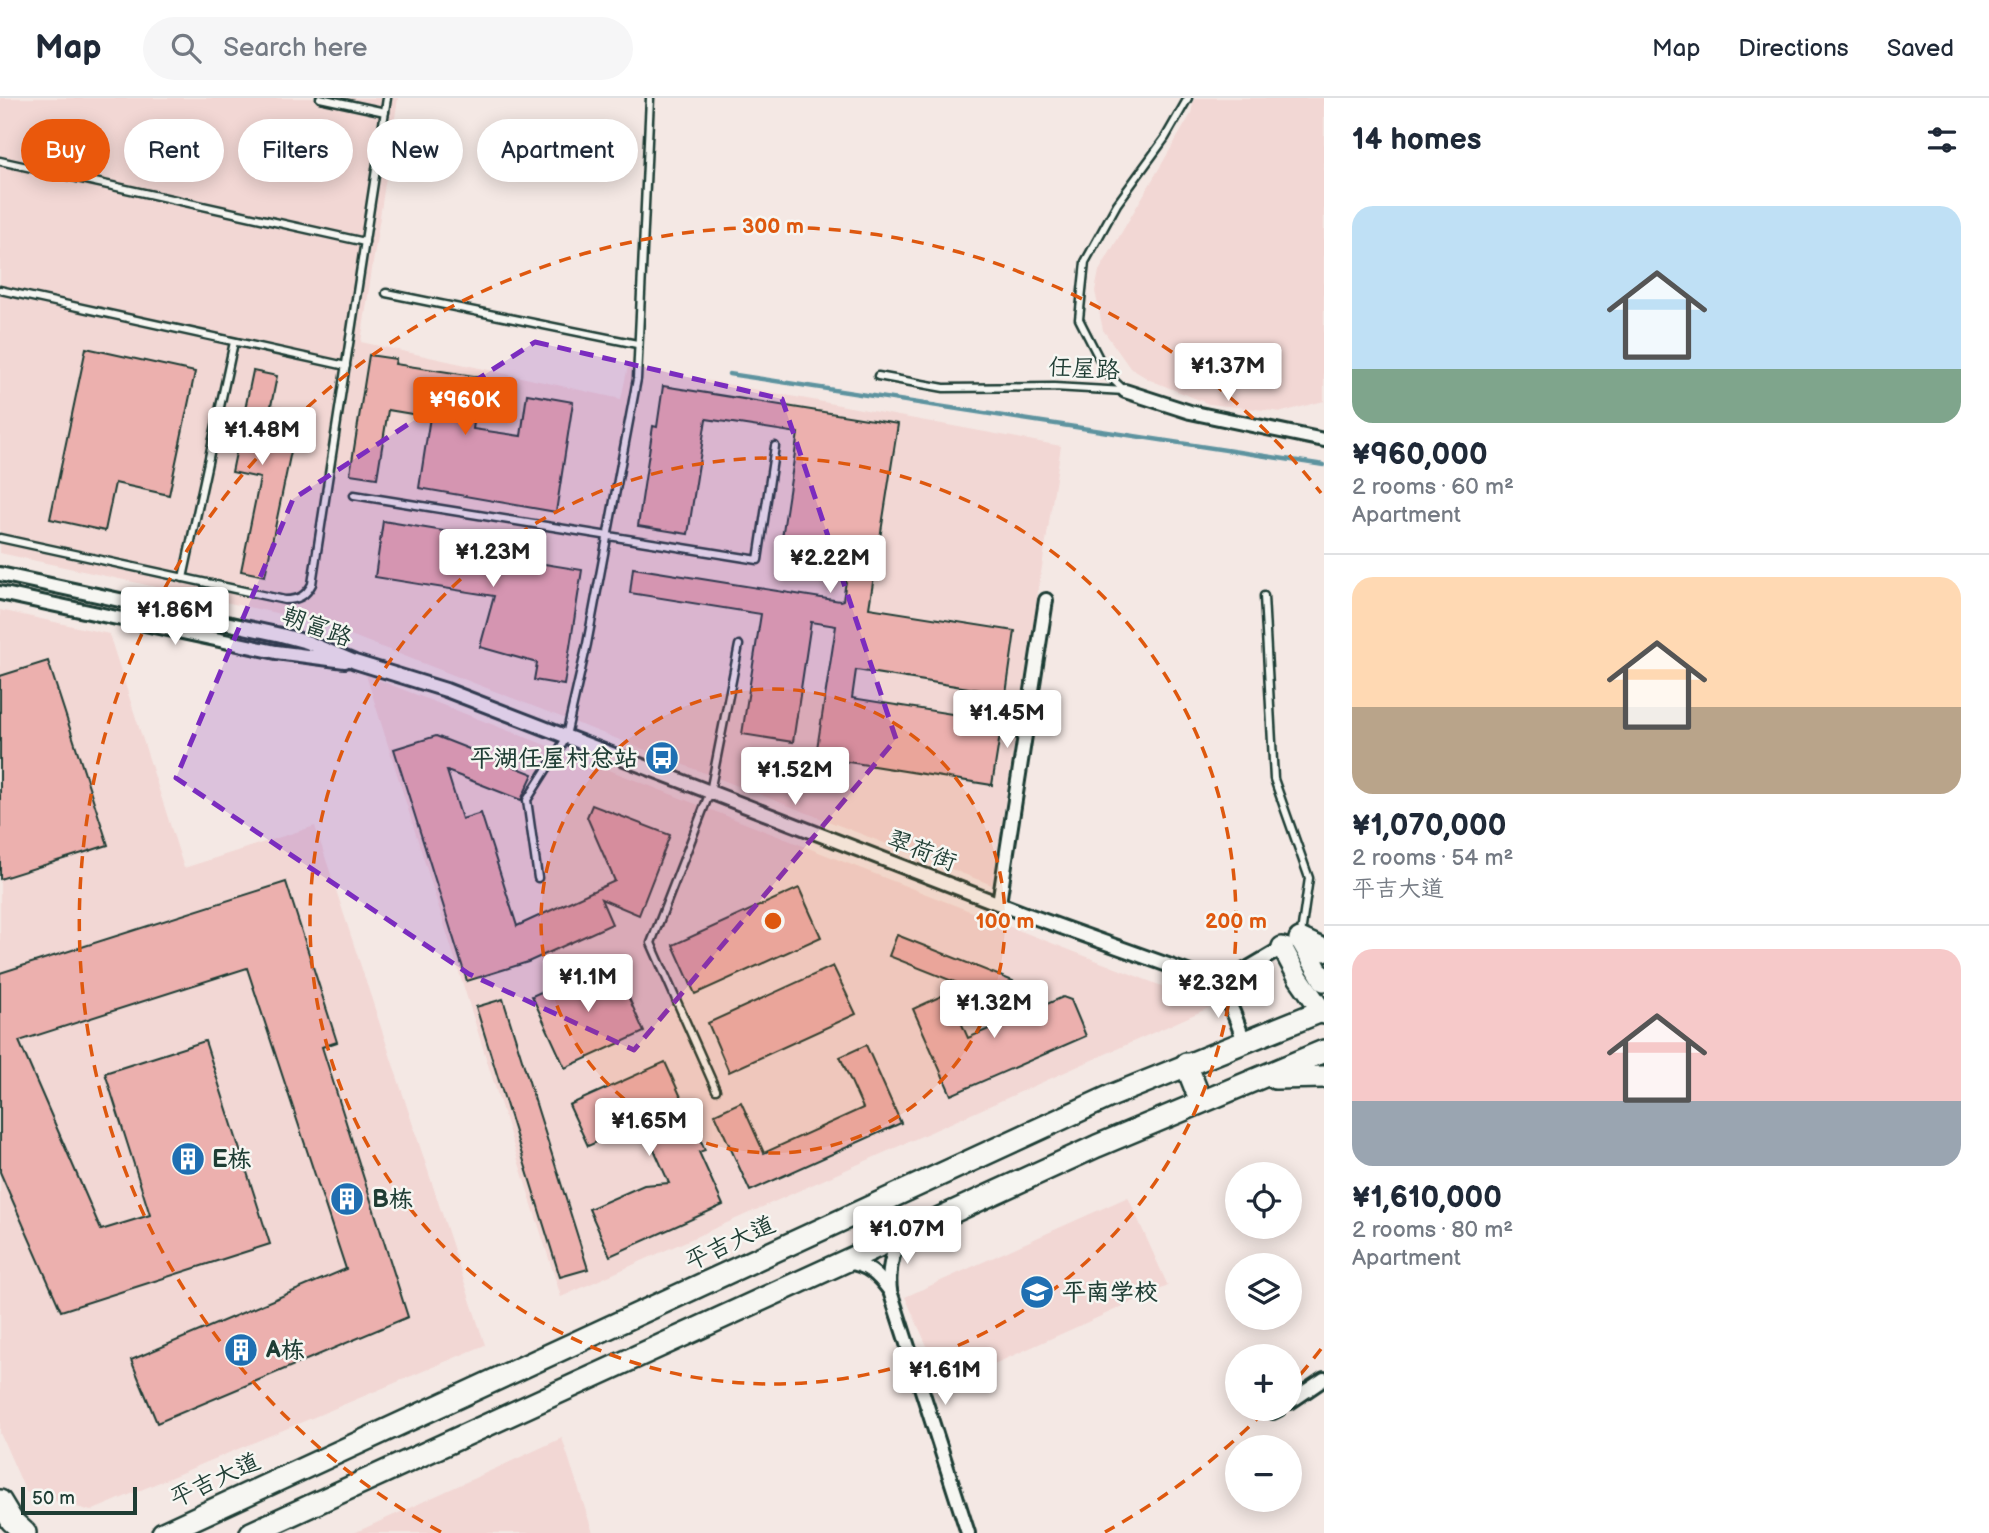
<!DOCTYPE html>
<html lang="en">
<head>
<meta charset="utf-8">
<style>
	:root { --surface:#fff; --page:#f6f6f7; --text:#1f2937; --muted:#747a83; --line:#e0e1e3; --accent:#ea580c }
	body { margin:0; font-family:"Balsamiq Sans","LXGW WenKai TC",sans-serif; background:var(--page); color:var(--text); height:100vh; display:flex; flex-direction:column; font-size:26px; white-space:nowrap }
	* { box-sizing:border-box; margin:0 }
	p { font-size:23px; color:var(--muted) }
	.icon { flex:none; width:38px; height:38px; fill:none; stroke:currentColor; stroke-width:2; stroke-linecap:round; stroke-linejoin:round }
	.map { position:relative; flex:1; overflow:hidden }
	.sheet { display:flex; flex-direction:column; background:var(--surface); width:665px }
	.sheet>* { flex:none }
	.top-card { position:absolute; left:21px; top:21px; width:665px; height:63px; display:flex; gap:14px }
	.controls { position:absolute; left:1225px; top:1064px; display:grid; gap:14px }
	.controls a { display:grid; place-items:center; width:77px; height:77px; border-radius:50%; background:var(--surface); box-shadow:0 4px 18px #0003; font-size:35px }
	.scale { position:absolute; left:21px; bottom:18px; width:116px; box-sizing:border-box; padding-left:7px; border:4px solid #1f3d34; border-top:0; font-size:19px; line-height:24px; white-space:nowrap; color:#1f3d34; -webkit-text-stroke:5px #f6f6f2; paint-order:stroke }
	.price { position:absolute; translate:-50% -60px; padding:0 16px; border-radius:7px; background:#fff; color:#222; font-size:23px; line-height:46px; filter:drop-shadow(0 2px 4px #0008) }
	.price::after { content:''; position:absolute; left:50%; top:42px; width:21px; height:16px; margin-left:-10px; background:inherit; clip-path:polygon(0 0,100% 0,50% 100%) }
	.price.active { background:var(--accent); color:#fff }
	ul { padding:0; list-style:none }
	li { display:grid; align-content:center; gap:14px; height:371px; padding:0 28px }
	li+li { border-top:2px solid var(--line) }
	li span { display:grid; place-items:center; height:217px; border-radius:21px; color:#555 }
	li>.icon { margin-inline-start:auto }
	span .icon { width:126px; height:126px; fill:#fffc; stroke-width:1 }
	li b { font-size:30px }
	h2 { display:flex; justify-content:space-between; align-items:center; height:84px; padding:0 28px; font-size:30px }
	.chip { padding:0 24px; border-radius:32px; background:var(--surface); box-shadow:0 4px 18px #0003; font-size:24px; line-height:63px }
	.chip.active { background:var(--accent); color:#fff }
	header { display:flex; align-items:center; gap:42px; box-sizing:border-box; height:98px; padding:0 35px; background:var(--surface); border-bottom:2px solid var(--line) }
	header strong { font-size:33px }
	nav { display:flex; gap:38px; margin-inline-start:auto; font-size:24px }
	.search { width:490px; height:63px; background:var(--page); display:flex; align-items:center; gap:18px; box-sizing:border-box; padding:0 24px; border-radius:38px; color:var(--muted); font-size:26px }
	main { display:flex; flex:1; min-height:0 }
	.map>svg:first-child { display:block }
</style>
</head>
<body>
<header>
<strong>Map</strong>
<div class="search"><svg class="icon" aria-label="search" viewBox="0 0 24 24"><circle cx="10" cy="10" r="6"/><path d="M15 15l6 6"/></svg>Search here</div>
<nav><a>Map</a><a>Directions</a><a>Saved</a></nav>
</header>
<main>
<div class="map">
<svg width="1324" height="1435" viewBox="0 0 1324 1435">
	<rect width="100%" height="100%" fill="#f4e8e4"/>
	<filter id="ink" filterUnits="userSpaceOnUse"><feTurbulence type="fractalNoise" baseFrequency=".0143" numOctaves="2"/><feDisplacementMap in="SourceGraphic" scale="14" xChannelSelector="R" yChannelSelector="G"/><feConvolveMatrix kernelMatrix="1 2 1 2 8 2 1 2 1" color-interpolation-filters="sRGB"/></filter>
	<g filter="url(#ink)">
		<g fill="#f2d7d4">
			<path d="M0,0H398L361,244L621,301L628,268L1061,348L992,787L317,524L0,455Z"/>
			<path d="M1194,0H1324V303L1282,314L1209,306L1150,282L1130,270L1103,232L1095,193L1099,173L1191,16Z"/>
			<path d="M0,512L109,536L184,770L315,728L485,1247L91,1413L26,1394L0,1335Z"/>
			<path d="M366,577L1213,908L561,1199Z"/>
			<path d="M1128,1099L1168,1188L945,1288L905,1199Z"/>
			<path d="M562,1340L593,1435H354L394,1417Z"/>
		</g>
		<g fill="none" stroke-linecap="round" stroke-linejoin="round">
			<path stroke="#5d939f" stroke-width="4.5" d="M729,276L1324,367"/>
		</g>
		<g fill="#ecb0ae" stroke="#1f3d34" stroke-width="2">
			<path d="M86,250L195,274L169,397L115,385L105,433L50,421Z"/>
			<path d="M369,257L396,261L395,266L481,279L473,331L521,338L527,296L573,304L556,414L419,390L430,319L388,312L377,380L350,376Z"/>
			<path d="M253,273L277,278L271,308L288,311L280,350L291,353L265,478L241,473L260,380L232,374Z"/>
			<path d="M663,288L898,326L869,510L1015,533L1006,596L856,572L852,600L1002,624L992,687L842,663L840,674L814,670L836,528L811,524L793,644L742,636L761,516L630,495L633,470L840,503L843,502L849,464L780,453L798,335L706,321L688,436L638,428L653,328L657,329Z"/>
			<path d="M383,423L541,449L538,465L582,472L564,587L534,582L537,565L480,549L494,498L375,479Z"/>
			<path d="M48,563L108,747L0,781V578Z"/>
			<path d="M436,638L533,676L521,702L447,673L462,721L481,715L517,828L615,783L587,719L592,707L670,737L639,817L601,801L612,826L528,864L467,883L394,651Z"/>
			<path d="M286,784L337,944L322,949L408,1219L157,1325L131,1262L346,1171L247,870L19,943L101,1132L150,1117L105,975L205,943L270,1146L61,1213L0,1074V875Z"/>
			<path d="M799,790L821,839L695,896L673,847Z"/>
			<path d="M897,837L1013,883L1005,904L889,858Z"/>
			<path d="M612,862L644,934L565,970L532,898Z"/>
			<path d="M833,868L856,916L729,974L708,925Z"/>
			<path d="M948,895L968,940L1063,899L1071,902L1086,938L951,997L913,911Z"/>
			<path d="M503,901L588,1171L560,1179L476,909Z"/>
			<path d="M866,947L901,1025L750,1093L715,1016L741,1004L764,1055L863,1010L840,959Z"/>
			<path d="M665,964L705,1052L699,1054L723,1107L610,1158L589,1111L644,1087L669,1085L642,1024L588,1048L569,1007Z"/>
		</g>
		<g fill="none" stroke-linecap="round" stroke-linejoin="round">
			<g stroke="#1f3d34" stroke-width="11">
				<g id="lane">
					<path d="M320,0L385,14"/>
					<path d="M0,63L365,144"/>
					<path d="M0,192L346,268"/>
					<path d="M386,195L637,246"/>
					<path d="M878,278L944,290L1054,289L1125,293"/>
					<path d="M1125,293L1107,276L1079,221L1085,164L1117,106L1165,40L1188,0"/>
					<path d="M354,397L758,462L775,348"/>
					<path d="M0,440L285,502C298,502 306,498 312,486L387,0"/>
					<path d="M183,480L234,244"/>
					<path d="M1264,498L1274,681L1309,780L1301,836"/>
					<path d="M538,780L527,702L565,642L587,546L637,281L650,0"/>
					<path d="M716,992L651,845L710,694L739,547"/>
				</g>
			</g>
			<g stroke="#1f3d34" stroke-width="18">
				<g id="street">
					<path d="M1125,293L1190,314L1324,342"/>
					<path d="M0,476L281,537L307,544L355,564L446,592L1028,817L1207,881C1230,895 1235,920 1244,943"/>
					<path d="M0,495L276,554L345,563"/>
					<path d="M999,805L1046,502"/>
					<path d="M1218,888L1287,847"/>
					<path d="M902,1139C891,1155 888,1174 890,1193L968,1435"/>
					<path d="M846,1164C867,1166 878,1177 890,1193"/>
					<path d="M1290,1304L1324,1281"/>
					<path d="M1273,1314L1279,1311"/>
				</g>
			</g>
			<g stroke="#1f3d34" stroke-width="24">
				<g id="secondary">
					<path d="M1300,841L1324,883"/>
					<path d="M1282,849L1298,879L1324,916"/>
				</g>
			</g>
			<g stroke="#1f3d34" stroke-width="26">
				<g id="primary">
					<path d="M1300,841L1324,852"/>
					<path d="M1186,966L1201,1004"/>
					<path d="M1275,980L1324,979"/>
					<path d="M0,1403L12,1423L25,1435"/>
					<path d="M163,1435L1113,997L1324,912"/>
					<path d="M251,1435L1097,1048L1324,953"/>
				</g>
			</g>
			<use href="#lane" stroke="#f6f6f2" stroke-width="6"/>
			<use href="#street" stroke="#f6f6f2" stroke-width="12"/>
			<use href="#secondary" stroke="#f6f6f2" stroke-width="19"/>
			<use href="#primary" stroke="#f6f6f2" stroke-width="21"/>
		</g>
	</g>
	<path fill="#7b2cbf" fill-opacity="0.2" stroke="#7b2cbf" stroke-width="5" stroke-dasharray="14 9" stroke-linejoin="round" d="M535,244L782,301L896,641L634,952L469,876L176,680L293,401Z"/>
	<circle cx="773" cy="823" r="232" fill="#de580e" fill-opacity=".12"/>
	<g fill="none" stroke="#de580e" stroke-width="3.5" stroke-dasharray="12 9">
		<circle cx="773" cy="823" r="232"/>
		<circle cx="773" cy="823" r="463"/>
		<path d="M1321 1251A695 695 0 0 1 1294 1284M1264 1314A695 695 0 0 1 1105 1434M441 1434A695 695 0 1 1 1321 395"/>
	</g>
	<defs>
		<g id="bus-disc" transform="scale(1.75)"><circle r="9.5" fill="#1f6fb2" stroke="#f6f6f2"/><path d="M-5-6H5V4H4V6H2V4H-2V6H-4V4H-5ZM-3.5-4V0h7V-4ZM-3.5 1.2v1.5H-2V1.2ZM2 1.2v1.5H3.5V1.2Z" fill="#fff"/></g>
		<g id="building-disc" transform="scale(1.75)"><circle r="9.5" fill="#1f6fb2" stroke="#f6f6f2"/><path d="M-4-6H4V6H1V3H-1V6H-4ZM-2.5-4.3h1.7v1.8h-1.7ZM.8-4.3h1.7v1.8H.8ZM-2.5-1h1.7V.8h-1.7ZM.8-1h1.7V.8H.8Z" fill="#fff"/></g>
		<g id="school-disc" transform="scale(1.75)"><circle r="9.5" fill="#1f6fb2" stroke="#f6f6f2"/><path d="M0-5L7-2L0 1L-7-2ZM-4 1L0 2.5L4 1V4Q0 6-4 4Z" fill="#fff"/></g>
	</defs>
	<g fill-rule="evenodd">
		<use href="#bus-disc" x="662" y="660"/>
		<use href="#building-disc" x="188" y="1061"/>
		<use href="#building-disc" x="347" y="1101"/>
		<use href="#school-disc" x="1037" y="1194"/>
		<use href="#building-disc" x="241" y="1252"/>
	</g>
	<g text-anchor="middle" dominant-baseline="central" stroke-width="5" stroke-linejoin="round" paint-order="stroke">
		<g font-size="24" fill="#1f3d34" stroke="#f6f6f2">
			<text transform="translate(1084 271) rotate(3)">任屋路</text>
			<text transform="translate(317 529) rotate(20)">朝富路</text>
			<text transform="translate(922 753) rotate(21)">翠荷街</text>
			<text transform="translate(730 1145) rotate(-25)">平吉大道</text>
			<text transform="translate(215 1382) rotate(-25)">平吉大道</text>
		</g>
		<g font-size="24" font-weight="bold" fill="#1f3d34" stroke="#f6f6f2" text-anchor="start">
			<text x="638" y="660" text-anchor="end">平湖任屋村总站</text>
			<text x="212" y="1061">E栋</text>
			<text x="372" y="1101">B栋</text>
			<text x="1062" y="1194">平南学校</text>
			<text x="266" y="1252">A栋</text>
		</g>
	</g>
	<circle cx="773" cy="823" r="10" fill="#de580e" stroke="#f6f6f2" stroke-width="3.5"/>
	<g font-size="21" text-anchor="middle" font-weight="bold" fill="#de580e" stroke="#f6f6f2" stroke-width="5" stroke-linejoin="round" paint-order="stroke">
		<text x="773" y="135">300 m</text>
		<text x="1005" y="830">100 m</text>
		<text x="1236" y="830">200 m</text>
	</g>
</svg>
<div class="controls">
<a><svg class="icon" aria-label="locate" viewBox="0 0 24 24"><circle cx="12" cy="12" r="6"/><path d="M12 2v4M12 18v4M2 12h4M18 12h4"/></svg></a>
<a><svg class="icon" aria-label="layers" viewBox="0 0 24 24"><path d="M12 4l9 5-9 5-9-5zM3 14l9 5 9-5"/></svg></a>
<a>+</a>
<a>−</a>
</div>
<div class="scale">50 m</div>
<b class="price" style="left:1228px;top:305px">¥1.37M</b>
<b class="price active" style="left:465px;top:339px">¥960K</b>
<b class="price" style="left:262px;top:369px">¥1.48M</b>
<b class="price" style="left:493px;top:491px">¥1.23M</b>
<b class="price" style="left:830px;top:497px">¥2.22M</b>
<b class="price" style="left:175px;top:549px">¥1.86M</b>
<b class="price" style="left:1007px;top:652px">¥1.45M</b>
<b class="price" style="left:795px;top:709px">¥1.52M</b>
<b class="price" style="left:588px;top:916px">¥1.1M</b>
<b class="price" style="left:1218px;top:922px">¥2.32M</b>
<b class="price" style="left:994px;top:942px">¥1.32M</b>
<b class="price" style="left:649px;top:1060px">¥1.65M</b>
<b class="price" style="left:907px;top:1168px">¥1.07M</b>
<b class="price" style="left:945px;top:1309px">¥1.61M</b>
<div class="top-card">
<a class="chip active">Buy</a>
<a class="chip">Rent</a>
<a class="chip">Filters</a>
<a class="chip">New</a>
<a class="chip">Apartment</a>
</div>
</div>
<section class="sheet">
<h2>14 homes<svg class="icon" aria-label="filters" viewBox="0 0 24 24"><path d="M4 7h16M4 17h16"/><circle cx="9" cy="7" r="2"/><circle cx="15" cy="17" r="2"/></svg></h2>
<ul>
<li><span style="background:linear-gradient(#bfe0f5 75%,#7fa58c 0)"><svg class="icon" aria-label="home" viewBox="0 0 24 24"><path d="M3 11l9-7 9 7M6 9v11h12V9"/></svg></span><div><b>¥960,000</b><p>2 rooms · 60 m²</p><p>Apartment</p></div></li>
<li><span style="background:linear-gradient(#ffd9b3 60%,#b9a48a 0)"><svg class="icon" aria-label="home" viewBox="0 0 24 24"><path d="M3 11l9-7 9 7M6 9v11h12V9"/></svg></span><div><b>¥1,070,000</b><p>2 rooms · 54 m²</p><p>平吉大道</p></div></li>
<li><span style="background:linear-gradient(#f6c9c9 70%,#9aa5b1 0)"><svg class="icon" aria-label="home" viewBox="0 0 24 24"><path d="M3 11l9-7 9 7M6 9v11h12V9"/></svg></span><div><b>¥1,610,000</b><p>2 rooms · 80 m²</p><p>Apartment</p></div></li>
</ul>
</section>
</main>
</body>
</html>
